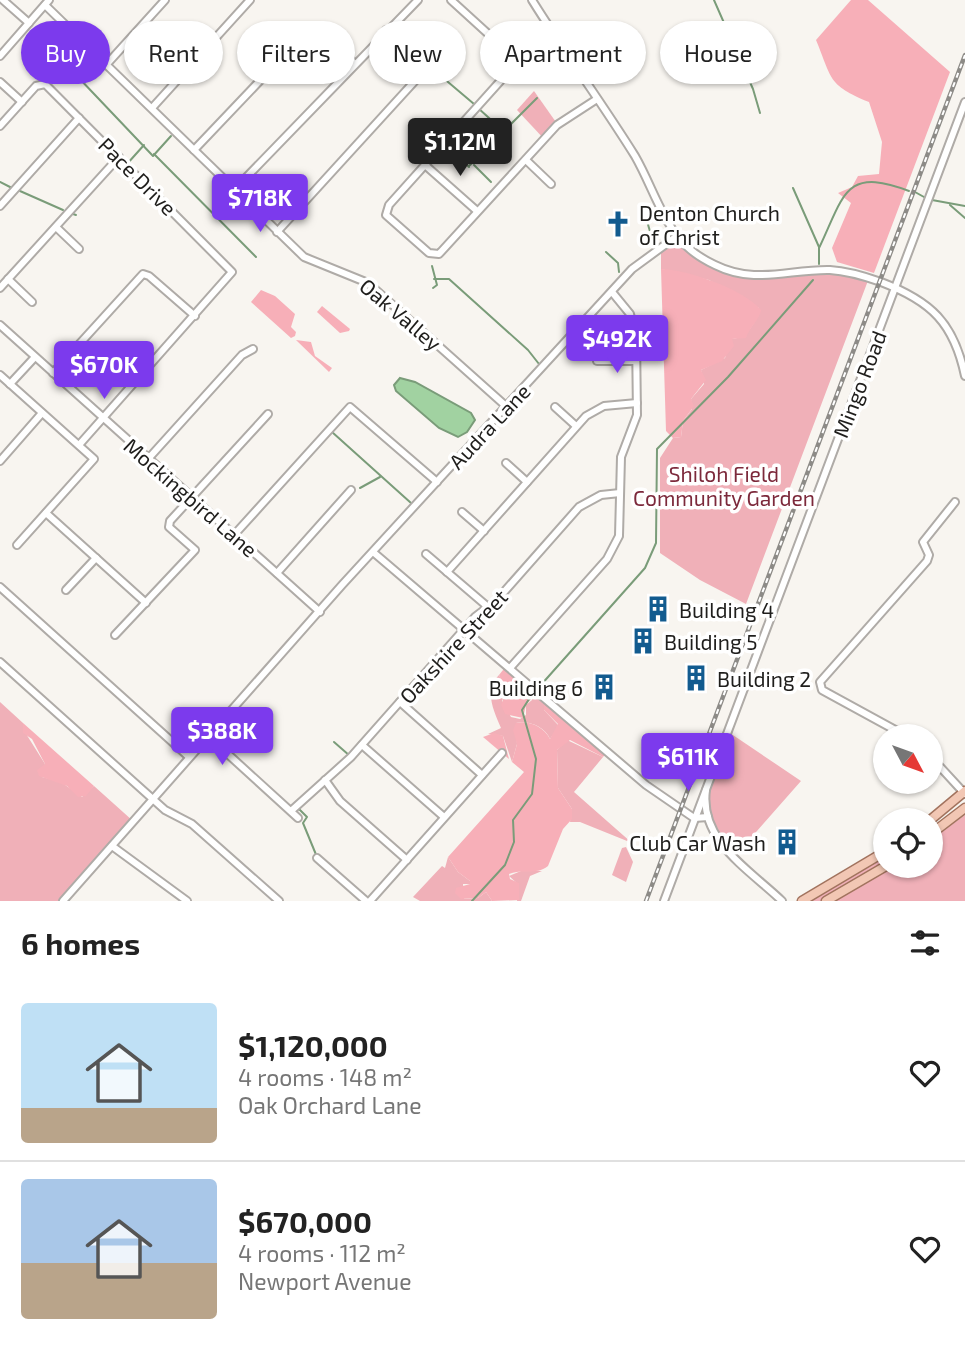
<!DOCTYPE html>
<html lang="en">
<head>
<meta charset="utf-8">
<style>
	:root { --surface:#fff; --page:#f6f6f6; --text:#222; --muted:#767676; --line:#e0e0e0; --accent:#7c3aed }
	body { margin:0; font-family:"Exo 2",sans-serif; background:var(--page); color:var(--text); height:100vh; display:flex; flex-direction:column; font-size:26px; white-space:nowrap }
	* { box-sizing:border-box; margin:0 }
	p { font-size:23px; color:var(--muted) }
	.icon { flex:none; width:38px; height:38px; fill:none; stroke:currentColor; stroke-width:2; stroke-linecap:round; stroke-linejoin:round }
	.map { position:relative; height:901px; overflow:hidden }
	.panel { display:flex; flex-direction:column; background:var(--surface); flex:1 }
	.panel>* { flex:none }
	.banner { position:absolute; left:21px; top:21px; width:924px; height:63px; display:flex; gap:14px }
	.needle { width:46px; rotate:131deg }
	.fabs { position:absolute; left:873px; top:724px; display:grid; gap:14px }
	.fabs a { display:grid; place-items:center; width:70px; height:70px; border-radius:50%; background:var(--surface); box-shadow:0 2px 5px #0004; font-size:35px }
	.price { position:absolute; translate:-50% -60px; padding:0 16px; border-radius:7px; background:var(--accent); color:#fff; font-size:23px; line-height:46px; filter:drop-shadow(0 2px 4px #0008) }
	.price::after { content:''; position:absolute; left:50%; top:42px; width:21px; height:16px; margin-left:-10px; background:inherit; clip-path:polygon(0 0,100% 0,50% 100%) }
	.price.current { background:#222; color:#fff }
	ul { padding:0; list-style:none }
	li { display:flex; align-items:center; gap:21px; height:175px; padding:0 21px }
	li+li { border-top:2px solid var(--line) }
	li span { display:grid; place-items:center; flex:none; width:196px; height:140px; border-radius:7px; color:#555 }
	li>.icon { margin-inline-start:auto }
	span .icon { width:84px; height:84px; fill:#fffc; stroke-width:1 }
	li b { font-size:30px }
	h2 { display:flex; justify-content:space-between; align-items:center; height:84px; padding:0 21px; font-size:30px }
	.chip { padding:0 24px; border-radius:32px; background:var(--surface); box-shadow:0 2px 5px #0004; font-size:24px; line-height:63px }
	.chip.current { background:var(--accent); color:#fff }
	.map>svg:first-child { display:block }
</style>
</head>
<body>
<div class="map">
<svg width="965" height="901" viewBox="0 0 965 901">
	<rect width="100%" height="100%" fill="#f8f5f0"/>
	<g fill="#f0b0b8">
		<path d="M534,91L558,125L545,140L517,110Z"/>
		<path d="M677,236L697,255L736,274L821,270L869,278L746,604L700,580L660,553V458L673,438L681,437L683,421L692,409L691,399L704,384L701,370L725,358L732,339C747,338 757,322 759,308L709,280L661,269V249Z"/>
		<path d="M499,675L506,692L502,701L511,717L520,719L526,715V705L532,700L533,688L546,699L544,710L559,726L550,739C545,727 529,720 516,723L517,744L512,762L503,736L488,734L501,728C493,709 484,691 499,675Z"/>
		<path d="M0,702L23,723V729L45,764L42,777L61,782L82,797L94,786L133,821L63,901H0Z"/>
		<path d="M727,731L801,781L734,857C692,813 710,782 727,731Z"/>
		<path d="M567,740L603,757L574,792L632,843L580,822H570L572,809L558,788L557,750Z"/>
		<path d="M965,815V901H802L879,856L885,861L886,866H931V840Z"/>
		<path d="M626,847L633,862L626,882L612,875L622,848Z"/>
		<path d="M448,857L458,872L470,881V884H463L464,899L478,898L486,892L492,901H420L413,897L442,866L445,868Z"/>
		<path d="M521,871H542L530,876L521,901H517L519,885L509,876Z"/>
	</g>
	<g fill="#f7afb8">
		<path d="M851,0H868L950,72L874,273L837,262L832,248L851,203L838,193L852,187L858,176L879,174L882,142L869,102C827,85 832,78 816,40Z"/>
		<path d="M661,269C685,269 744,289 761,310C760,319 749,328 746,338L732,339L734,346L722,361L701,370L706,380L691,399L694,406L683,421L681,437L673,438L666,431Z"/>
		<path d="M261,290L275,296L295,314L291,327L296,332L295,336L291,338L251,302Z"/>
		<path d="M322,306L350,329L349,331L340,333L317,312Z"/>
		<path d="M296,340L311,342L315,356L332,368L329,372Z"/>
		<path d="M507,665L533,688L534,696L526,705L523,718L505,714L501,705L506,692L499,675Z"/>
		<path d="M544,702L607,752L603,757L570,740L557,750L558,788L572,809V819L563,829L548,866C535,876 523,868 509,874L510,879L519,883V900L492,901L486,892L478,898L461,899L455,893L456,888L470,884V881L458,872L448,857L524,772L512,762L517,744L513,730L516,723C529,720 544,727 550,739L558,724L544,710Z"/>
		<path d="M23,723L94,786L86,796L78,797L67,786L39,776L37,770L45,764L32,739L23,733Z"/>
		<path d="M494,733L503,736L509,759L483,737Z"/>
	</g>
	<path fill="#a1d2a1" stroke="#7a9c79" stroke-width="2" d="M400,378L415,382L471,413L475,420L467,432L458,437L439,428L396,391L394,385Z"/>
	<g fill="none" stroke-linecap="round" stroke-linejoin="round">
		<g stroke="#7a9c79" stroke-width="2">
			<path d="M714,0L753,89L760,113"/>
			<path d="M435,71L474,104"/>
			<path d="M77,76L153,156L171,136"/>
			<path d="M154,154L256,257"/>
			<path d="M127,164L144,145"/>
			<path d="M474,165L491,182"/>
			<path d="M469,166L537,98"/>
			<path d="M469,167L466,164L499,127L478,108"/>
			<path d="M0,182L10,187"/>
			<path d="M793,188L819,247V264"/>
			<path d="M20,191L63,210"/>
			<path d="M915,192L924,197"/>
			<path d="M932,200L965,206"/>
			<path d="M950,205L965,218"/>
			<path d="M73,214L76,215"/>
			<path d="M645,214L651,235"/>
			<path d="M642,245L655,234"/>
			<path d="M819,248C844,196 844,166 909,191"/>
			<path d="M606,252L618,263L619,272"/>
			<path d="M432,266L437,285L433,288"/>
			<path d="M434,279H449L528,350L539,364"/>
			<path d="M332,432L411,503"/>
			<path d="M360,488L380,477"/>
			<path d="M540,686L645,568L656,543L657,449L728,377L813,280"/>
			<path d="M334,742L350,756"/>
			<path d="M298,808L307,817L303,823L317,857"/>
			<path d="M472,901L505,865L514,842L513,820L532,794L536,759L522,710L531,696"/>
		</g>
		<g stroke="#afaba7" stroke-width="10">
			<g id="minor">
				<path d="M3,0L29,23"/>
				<path d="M451,0L518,61"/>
				<path d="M532,0C565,53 602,103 635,156C650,182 659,212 677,236C687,249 700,258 715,265C755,285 789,269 830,270C848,271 864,276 881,282C931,301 954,323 965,376"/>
				<path d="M45,5L304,257L368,283L507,407"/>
				<path d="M552,31L530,48L389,205L386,215L429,253L439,254L557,125L597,99"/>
				<path d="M0,56L49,0"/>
				<path d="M107,64L165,0"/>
				<path d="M0,82L22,102"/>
				<path d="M152,108L250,0"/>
				<path d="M0,126L36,86L45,84L232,272L79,445"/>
				<path d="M194,150L310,28L317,29L355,64"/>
				<path d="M527,161L551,184"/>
				<path d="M425,165L477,211"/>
				<path d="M234,190L418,0"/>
				<path d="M0,206L79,118"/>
				<path d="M56,227L79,249"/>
				<path d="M277,232L424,71L423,63L386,30"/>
				<path d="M8,279L32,302"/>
				<path d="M0,288L119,157"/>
				<path d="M0,325L320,612"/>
				<path d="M597,361H636"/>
				<path d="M53,373L143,274L149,276L195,316"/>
				<path d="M0,375L94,459L17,545"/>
				<path d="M10,384L35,357"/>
				<path d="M555,407L576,426"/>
				<path d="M148,459L242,355L253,349"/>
				<path d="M0,461L42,413"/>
				<path d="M506,463L527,482"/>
				<path d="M462,512L484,531"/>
				<path d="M46,513L146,603"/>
				<path d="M234,535L350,407L437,482"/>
				<path d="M373,552L646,785L694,818L708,817"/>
				<path d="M426,554L488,607"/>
				<path d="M447,572L586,416L604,406L637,403"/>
				<path d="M277,573L351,490"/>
				<path d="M0,587L189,757"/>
				<path d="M66,590L96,558"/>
				<path d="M115,635L195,550L169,527L170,521L268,414"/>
				<path d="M0,662L165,810L192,824L279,901"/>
				<path d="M510,668L607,559L619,536L621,457L637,415L636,337L630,314L612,292"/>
				<path d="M400,702L482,775"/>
				<path d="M208,736L298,818"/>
				<path d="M908,737L822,690L820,682L927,561L929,555L923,542L955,502"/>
				<path d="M362,745L444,817"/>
				<path d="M931,757L965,794"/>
				<path d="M325,780L340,801L407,860"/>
				<path d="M706,790C699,841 750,870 782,901"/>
				<path d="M291,811L351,757L475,617L496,601L579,507L601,495L620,493"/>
				<path d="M112,846L187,901"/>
				<path d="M317,858L366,901"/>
				<path d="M63,901L342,585L632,269L677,236"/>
				<path d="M370,901L502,753"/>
				<path d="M664,901L965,102"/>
			</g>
		</g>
		<g stroke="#a2735e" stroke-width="11">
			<g id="major">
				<path d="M929,821L965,791"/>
				<path d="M931,834L965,808"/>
				<path d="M802,901L886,851"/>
				<path d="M826,901L886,866"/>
			</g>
		</g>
		<use href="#minor" stroke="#fff" stroke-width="6"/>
		<use href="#major" stroke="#f2c7b4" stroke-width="8"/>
		<g stroke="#8d8b87" stroke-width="4.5">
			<path id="rail" d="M646,901L965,55"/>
		</g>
		<use href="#rail" stroke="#fff" stroke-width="2" stroke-dasharray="5" stroke-linecap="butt"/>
	</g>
	<defs>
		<g id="church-bare" transform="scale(2.1)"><path d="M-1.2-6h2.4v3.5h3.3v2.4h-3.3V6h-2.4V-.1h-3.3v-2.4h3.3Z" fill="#125b8f" stroke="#fff" stroke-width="2.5" paint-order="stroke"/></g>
		<g id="building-bare" transform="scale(2.1)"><path d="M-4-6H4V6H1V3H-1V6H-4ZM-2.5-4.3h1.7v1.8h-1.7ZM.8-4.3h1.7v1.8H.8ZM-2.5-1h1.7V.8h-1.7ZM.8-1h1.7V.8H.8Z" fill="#125b8f" stroke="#fff" stroke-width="2.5" paint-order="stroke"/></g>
	</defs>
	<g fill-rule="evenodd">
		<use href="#church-bare" x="618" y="224"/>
		<use href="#building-bare" x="658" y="609"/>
		<use href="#building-bare" x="643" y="641"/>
		<use href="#building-bare" x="696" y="678"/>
		<use href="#building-bare" x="604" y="687"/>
		<use href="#building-bare" x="787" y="842"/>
	</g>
	<g text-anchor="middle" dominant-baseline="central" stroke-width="7" stroke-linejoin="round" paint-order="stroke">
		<g font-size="21" fill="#1f1e1c" stroke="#fff">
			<text transform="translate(138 176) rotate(45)">Pace Drive</text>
			<text transform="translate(401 314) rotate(40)">Oak Valley</text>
			<text transform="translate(859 384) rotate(-69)">Mingo Road</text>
			<text transform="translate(489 426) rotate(-47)">Audra Lane</text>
			<text transform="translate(191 497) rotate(41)">Mockingbird Lane</text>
			<text transform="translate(453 646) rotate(-47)">Oakshire Street</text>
		</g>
		<g font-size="21" fill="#1f1e1c" stroke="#fff" text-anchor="start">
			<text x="639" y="212">Denton Church<tspan x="639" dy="24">of Christ</tspan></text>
			<text x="679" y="609">Building 4</text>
			<text x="664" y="641">Building 5</text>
			<text x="717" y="678">Building 2</text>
			<text x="583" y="687" text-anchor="end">Building 6</text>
			<text x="766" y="842" text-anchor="end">Club Car Wash</text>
		</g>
		<g font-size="21" fill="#7c293b" stroke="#fff">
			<text x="724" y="473">Shiloh Field<tspan x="724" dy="24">Community Garden</tspan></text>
		</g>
	</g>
</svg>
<div class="fabs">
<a><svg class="needle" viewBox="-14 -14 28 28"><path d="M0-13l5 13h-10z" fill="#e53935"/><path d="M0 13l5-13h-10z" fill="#767676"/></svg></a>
<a><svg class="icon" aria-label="locate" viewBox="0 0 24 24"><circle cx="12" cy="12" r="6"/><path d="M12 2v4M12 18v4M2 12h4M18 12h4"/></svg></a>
</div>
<b class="price current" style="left:460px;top:178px">$1.12M</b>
<b class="price" style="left:260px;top:234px">$718K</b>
<b class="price" style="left:617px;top:375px">$492K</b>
<b class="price" style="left:104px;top:401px">$670K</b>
<b class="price" style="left:222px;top:767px">$388K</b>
<b class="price" style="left:688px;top:793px">$611K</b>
<div class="banner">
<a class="chip current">Buy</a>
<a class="chip">Rent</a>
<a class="chip">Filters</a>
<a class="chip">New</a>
<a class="chip">Apartment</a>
<a class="chip">House</a>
</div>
</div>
<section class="panel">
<h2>6 homes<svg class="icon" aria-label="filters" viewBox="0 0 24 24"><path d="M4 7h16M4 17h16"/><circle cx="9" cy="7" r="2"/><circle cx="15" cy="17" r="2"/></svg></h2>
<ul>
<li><span style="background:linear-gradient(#bfe0f5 75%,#b9a48a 0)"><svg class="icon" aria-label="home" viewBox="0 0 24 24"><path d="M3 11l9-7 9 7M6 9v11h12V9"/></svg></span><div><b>$1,120,000</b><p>4 rooms · 148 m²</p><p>Oak Orchard Lane</p></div><svg class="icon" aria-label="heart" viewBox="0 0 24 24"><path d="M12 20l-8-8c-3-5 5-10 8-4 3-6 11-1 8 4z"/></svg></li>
<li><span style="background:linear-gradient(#a9c7e8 60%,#b9a48a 0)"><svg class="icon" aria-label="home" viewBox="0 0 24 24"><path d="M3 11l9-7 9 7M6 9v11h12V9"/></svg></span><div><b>$670,000</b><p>4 rooms · 112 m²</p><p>Newport Avenue</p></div><svg class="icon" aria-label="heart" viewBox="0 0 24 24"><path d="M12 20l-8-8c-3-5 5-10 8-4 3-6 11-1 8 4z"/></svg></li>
</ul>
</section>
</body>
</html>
